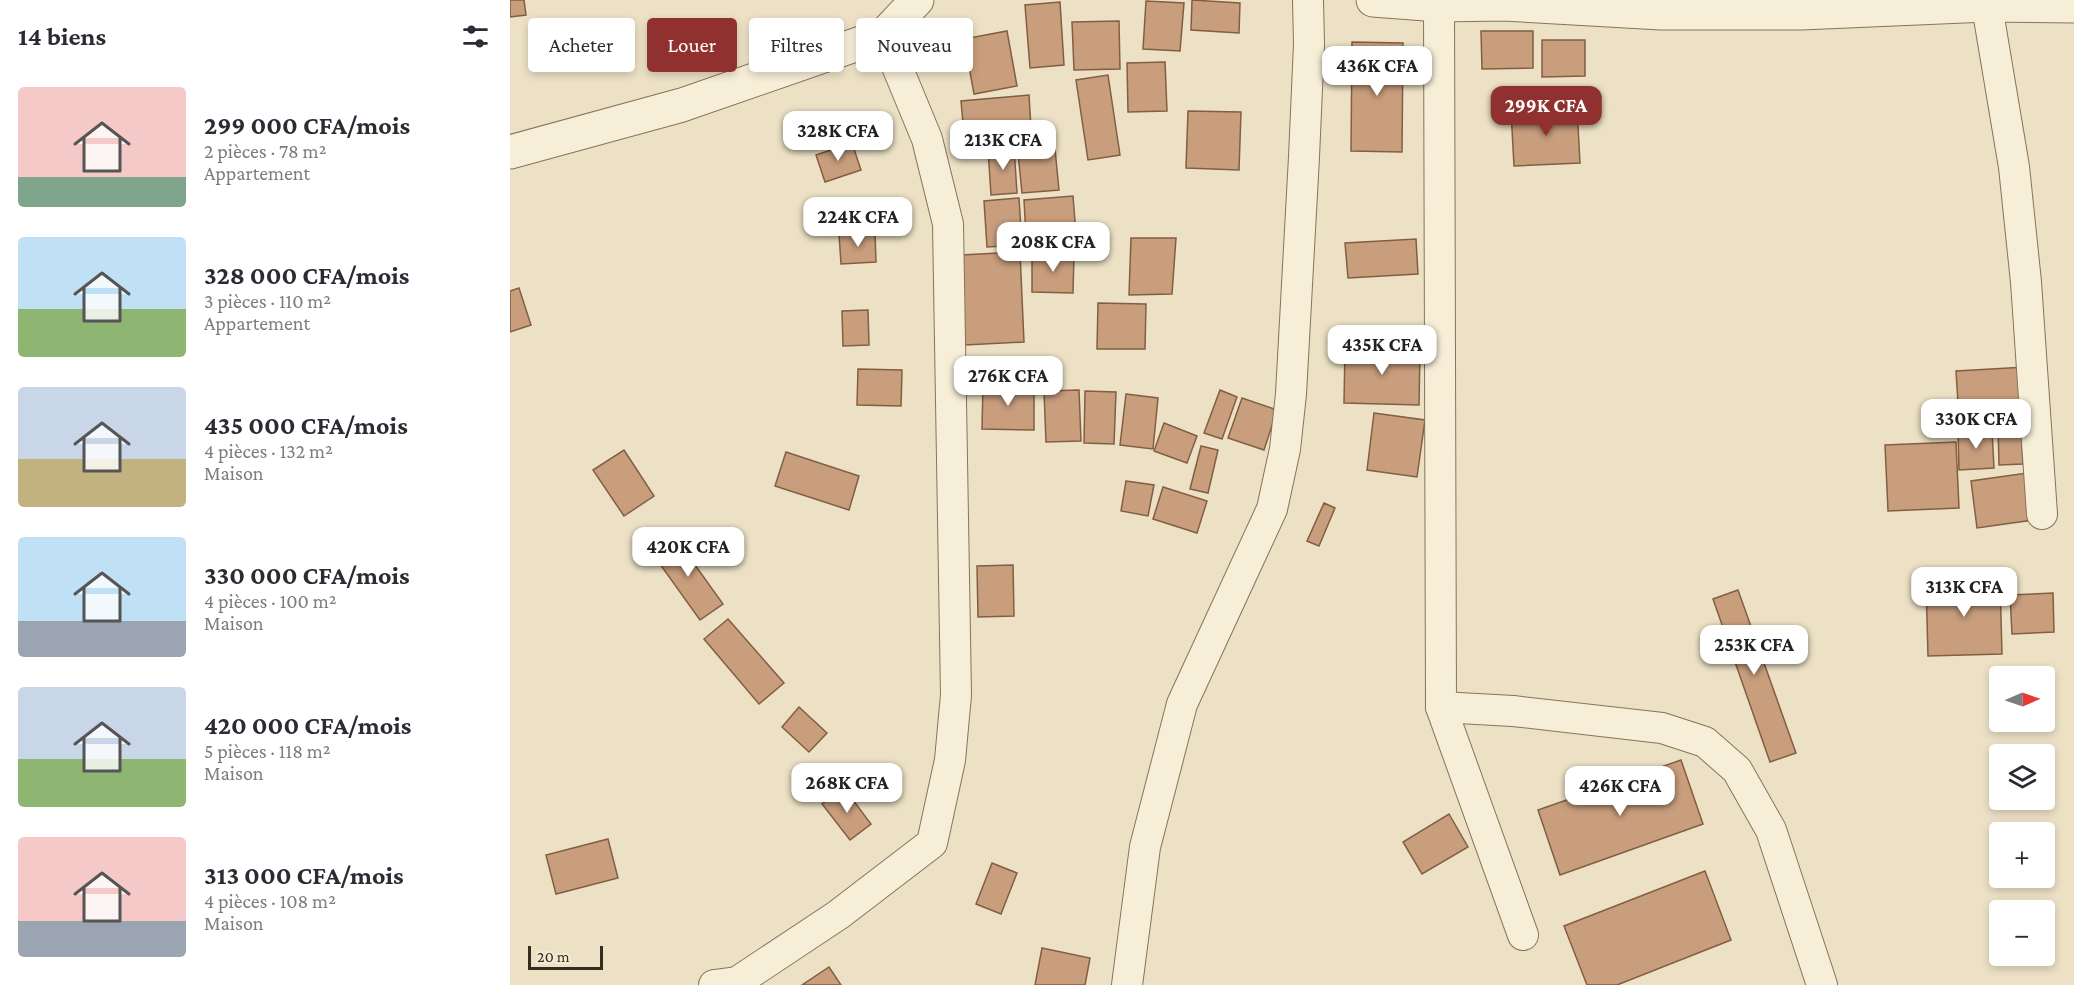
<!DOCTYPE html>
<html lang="fr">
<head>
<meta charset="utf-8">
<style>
	:root { --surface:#fff; --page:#f7f7f7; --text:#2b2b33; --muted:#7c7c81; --accent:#91312f }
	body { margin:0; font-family:"Crimson Pro",serif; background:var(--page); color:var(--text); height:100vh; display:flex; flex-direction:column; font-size:22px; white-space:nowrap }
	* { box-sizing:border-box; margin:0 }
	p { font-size:20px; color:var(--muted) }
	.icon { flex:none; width:33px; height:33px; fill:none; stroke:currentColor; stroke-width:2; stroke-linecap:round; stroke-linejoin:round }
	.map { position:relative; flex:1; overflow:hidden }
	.sheet { display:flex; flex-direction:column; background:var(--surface); width:510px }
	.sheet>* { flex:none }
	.banner { position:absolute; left:18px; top:18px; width:570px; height:54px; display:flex; gap:12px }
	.needle { width:39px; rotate:88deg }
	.buttons { position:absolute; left:1479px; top:666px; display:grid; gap:12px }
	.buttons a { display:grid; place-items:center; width:66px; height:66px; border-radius:6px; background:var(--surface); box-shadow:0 3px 9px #0003; font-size:30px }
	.scale { position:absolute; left:18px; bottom:15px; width:75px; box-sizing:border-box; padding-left:6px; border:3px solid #362b1f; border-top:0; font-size:16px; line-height:21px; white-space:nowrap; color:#362b1f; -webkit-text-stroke:4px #f4ebd4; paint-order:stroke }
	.price { position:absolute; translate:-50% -51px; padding:0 14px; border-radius:12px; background:#fff; color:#222; font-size:20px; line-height:39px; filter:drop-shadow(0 2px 3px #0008) }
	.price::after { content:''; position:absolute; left:50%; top:36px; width:18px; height:14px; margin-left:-9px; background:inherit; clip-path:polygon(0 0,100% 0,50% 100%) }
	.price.on { background:var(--accent); color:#fff }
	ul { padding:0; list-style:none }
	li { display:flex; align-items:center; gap:18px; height:150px; padding:0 18px }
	li span { display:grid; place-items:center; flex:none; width:168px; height:120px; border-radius:6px; color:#555 }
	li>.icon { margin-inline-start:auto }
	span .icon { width:72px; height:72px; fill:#fffc; stroke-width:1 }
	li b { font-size:26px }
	h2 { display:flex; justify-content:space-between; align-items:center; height:72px; padding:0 18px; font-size:26px }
	.chip { padding:0 21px; border-radius:6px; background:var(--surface); box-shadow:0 3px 9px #0003; font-size:21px; line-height:54px }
	.chip.on { background:var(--accent); color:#fff }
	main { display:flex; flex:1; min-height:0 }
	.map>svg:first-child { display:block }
</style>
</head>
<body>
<main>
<section class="sheet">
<h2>14 biens<svg class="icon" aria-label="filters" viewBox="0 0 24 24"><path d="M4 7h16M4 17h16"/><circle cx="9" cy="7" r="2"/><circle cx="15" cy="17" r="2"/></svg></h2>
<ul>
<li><span style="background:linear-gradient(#f6c9c9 75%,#7fa58c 0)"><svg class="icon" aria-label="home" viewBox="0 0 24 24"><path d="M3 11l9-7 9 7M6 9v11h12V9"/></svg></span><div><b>299 000 CFA/mois</b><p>2 pièces · 78 m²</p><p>Appartement</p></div></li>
<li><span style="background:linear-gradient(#bfe0f5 60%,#8fb573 0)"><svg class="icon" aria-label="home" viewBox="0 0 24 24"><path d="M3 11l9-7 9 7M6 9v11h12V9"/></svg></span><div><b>328 000 CFA/mois</b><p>3 pièces · 110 m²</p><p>Appartement</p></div></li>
<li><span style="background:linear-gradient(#c9d6e8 60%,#c2b280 0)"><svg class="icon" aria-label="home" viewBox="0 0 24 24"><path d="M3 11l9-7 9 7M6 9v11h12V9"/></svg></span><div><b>435 000 CFA/mois</b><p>4 pièces · 132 m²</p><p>Maison</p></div></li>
<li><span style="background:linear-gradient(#bfe0f5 70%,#9aa5b1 0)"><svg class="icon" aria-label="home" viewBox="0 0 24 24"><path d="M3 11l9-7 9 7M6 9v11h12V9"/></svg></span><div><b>330 000 CFA/mois</b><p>4 pièces · 100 m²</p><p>Maison</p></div></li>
<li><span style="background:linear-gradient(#c9d6e8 60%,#8fb573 0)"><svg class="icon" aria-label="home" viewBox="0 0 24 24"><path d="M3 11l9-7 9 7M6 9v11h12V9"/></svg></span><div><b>420 000 CFA/mois</b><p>5 pièces · 118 m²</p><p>Maison</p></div></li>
<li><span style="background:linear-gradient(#f6c9c9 70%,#9aa5b1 0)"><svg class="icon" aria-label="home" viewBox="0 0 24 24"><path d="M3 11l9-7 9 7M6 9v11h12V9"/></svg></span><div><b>313 000 CFA/mois</b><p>4 pièces · 108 m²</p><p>Maison</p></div></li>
</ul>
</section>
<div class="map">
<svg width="1564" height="985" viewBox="0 0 1564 985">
	<rect width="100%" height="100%" fill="#ece1c5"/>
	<g fill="#c89e7d" stroke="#835e43" stroke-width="1.5">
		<path d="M0,0H14L16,15L0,17Z"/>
		<path d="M682,0L730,3L729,33L681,30Z"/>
		<path d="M636,1L674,3L670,51L633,49Z"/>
		<path d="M550,2L554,65L520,68L515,5Z"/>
		<path d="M609,21L610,69L564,70L562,22Z"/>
		<path d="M497,31L507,86L464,94L454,39Z"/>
		<path d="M971,31H1023V68L972,69Z"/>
		<path d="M1032,40H1075V76L1032,77Z"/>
		<path d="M842,42L893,43L892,152L841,151Z"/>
		<path d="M655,62L657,111L618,112L617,63Z"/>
		<path d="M598,75L610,155L578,160L566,80Z"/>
		<path d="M519,95L521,128L454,134L451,101Z"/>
		<path d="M1067,107L1070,163L1004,166L1001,111Z"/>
		<path d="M678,111L731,112L729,170L676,168Z"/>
		<path d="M342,143L351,170L315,182L306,155Z"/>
		<path d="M504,147L507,193L481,195L478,149Z"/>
		<path d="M545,149L549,190L512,193L508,153Z"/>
		<path d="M563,196L566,234L516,237L514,200Z"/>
		<path d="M509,198L512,245L477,247L474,201Z"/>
		<path d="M365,232L366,262L331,264L329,234Z"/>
		<path d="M621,238H666L662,294L619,295Z"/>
		<path d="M906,239L908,274L838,278L835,243Z"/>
		<path d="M510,252L514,342L455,345L451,255Z"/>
		<path d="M522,253L564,254L563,293L522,292Z"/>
		<path d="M9,288L21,325L0,332V291Z"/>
		<path d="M588,303L636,304L635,349H587Z"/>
		<path d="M358,310L359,345L333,346L332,311Z"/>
		<path d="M835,348L910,350L909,405L834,403Z"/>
		<path d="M1516,367L1519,415L1449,419L1446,371Z"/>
		<path d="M348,369L392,370L391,406L347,405Z"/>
		<path d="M473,384H524V430L472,429Z"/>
		<path d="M569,390L571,441L536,442L534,391Z"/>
		<path d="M710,390L727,397L712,439L694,433Z"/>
		<path d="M575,391L606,392L604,444L574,443Z"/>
		<path d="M616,394L648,398L643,449L610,445Z"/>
		<path d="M732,398L767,410L754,450L718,438Z"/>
		<path d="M864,413L915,420L907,477L857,470Z"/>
		<path d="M654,423L687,436L677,463L644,451Z"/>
		<path d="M1511,426L1513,464L1489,465L1488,427Z"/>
		<path d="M1482,430L1484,468L1449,470L1448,431Z"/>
		<path d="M1446,442L1449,508L1378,511L1375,445Z"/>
		<path d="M691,446L708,450L698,493L680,489Z"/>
		<path d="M114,450L144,496L114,516L83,470Z"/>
		<path d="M276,452L349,476L339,510L265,486Z"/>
		<path d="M1517,473L1523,520L1467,528L1461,481Z"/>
		<path d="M616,481L644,485L638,516L611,511Z"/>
		<path d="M653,487L697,501L687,533L643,519Z"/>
		<path d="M814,503L825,508L809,546L797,541Z"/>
		<path d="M165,537L213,604L190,620L142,553Z"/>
		<path d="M503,565L504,616L468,617L467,566Z"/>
		<path d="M1490,580L1492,654L1418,656L1416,583Z"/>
		<path d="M1228,590L1286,753L1260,762L1203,599Z"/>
		<path d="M1543,593L1544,632L1502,634L1500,595Z"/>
		<path d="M218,619L274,683L249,704L194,639Z"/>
		<path d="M289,707L317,733L299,752L272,727Z"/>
		<path d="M1171,760L1193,824L1050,875L1028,810Z"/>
		<path d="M334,788L361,824L340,840L312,804Z"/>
		<path d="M939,814L958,847L912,874L893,842Z"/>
		<path d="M98,839L108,878L46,894L36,855Z"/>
		<path d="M482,863L507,873L491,914L466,904Z"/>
		<path d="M1195,871L1221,940L1107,985H1077L1054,926Z"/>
		<path d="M532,948L580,958L575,985H525Z"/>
		<path d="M319,967L331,985H292Z"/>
	</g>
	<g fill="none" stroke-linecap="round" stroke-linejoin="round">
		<g stroke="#86735c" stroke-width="32">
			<g id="minor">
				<path d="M1476,0L1504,167L1516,282L1532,514"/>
				<path d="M929,5L931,707L1013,935"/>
				<path d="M931,707L1003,711L1152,728L1195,742L1227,770L1261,830L1312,985"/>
				<path d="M204,985L227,982L328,915L422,843L440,760L446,695L438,224L417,139L374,35"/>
				<path d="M617,985L635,847L672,704L762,509L775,449L781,394L794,157L799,44L798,0"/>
			</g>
		</g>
		<g stroke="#86735c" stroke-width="35">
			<g id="tertiary">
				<path d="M863,0L929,5L994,4L1151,13H1291L1477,5L1564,6"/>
				<path d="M0,152L172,105L374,35L407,0"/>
			</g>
		</g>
		<use href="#minor" stroke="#f7eed8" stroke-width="30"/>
		<use href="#tertiary" stroke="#f7eed8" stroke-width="33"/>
	</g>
</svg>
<div class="buttons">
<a><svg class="needle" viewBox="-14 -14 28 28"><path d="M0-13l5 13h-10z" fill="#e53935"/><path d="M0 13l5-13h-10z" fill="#7c7c81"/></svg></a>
<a><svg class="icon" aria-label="layers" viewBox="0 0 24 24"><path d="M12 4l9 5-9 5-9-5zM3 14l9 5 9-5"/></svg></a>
<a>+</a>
<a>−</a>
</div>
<div class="scale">20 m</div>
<b class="price" style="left:867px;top:97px">436K CFA</b>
<b class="price on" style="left:1036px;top:137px">299K CFA</b>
<b class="price" style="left:328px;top:162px">328K CFA</b>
<b class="price" style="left:493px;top:171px">213K CFA</b>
<b class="price" style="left:348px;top:248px">224K CFA</b>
<b class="price" style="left:543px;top:273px">208K CFA</b>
<b class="price" style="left:872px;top:376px">435K CFA</b>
<b class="price" style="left:498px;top:407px">276K CFA</b>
<b class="price" style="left:1466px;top:450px">330K CFA</b>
<b class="price" style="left:178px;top:578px">420K CFA</b>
<b class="price" style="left:1454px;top:618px">313K CFA</b>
<b class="price" style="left:1244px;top:676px">253K CFA</b>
<b class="price" style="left:337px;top:814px">268K CFA</b>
<b class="price" style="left:1110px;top:817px">426K CFA</b>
<div class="banner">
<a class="chip">Acheter</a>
<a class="chip on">Louer</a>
<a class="chip">Filtres</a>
<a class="chip">Nouveau</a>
</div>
</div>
</main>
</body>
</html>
